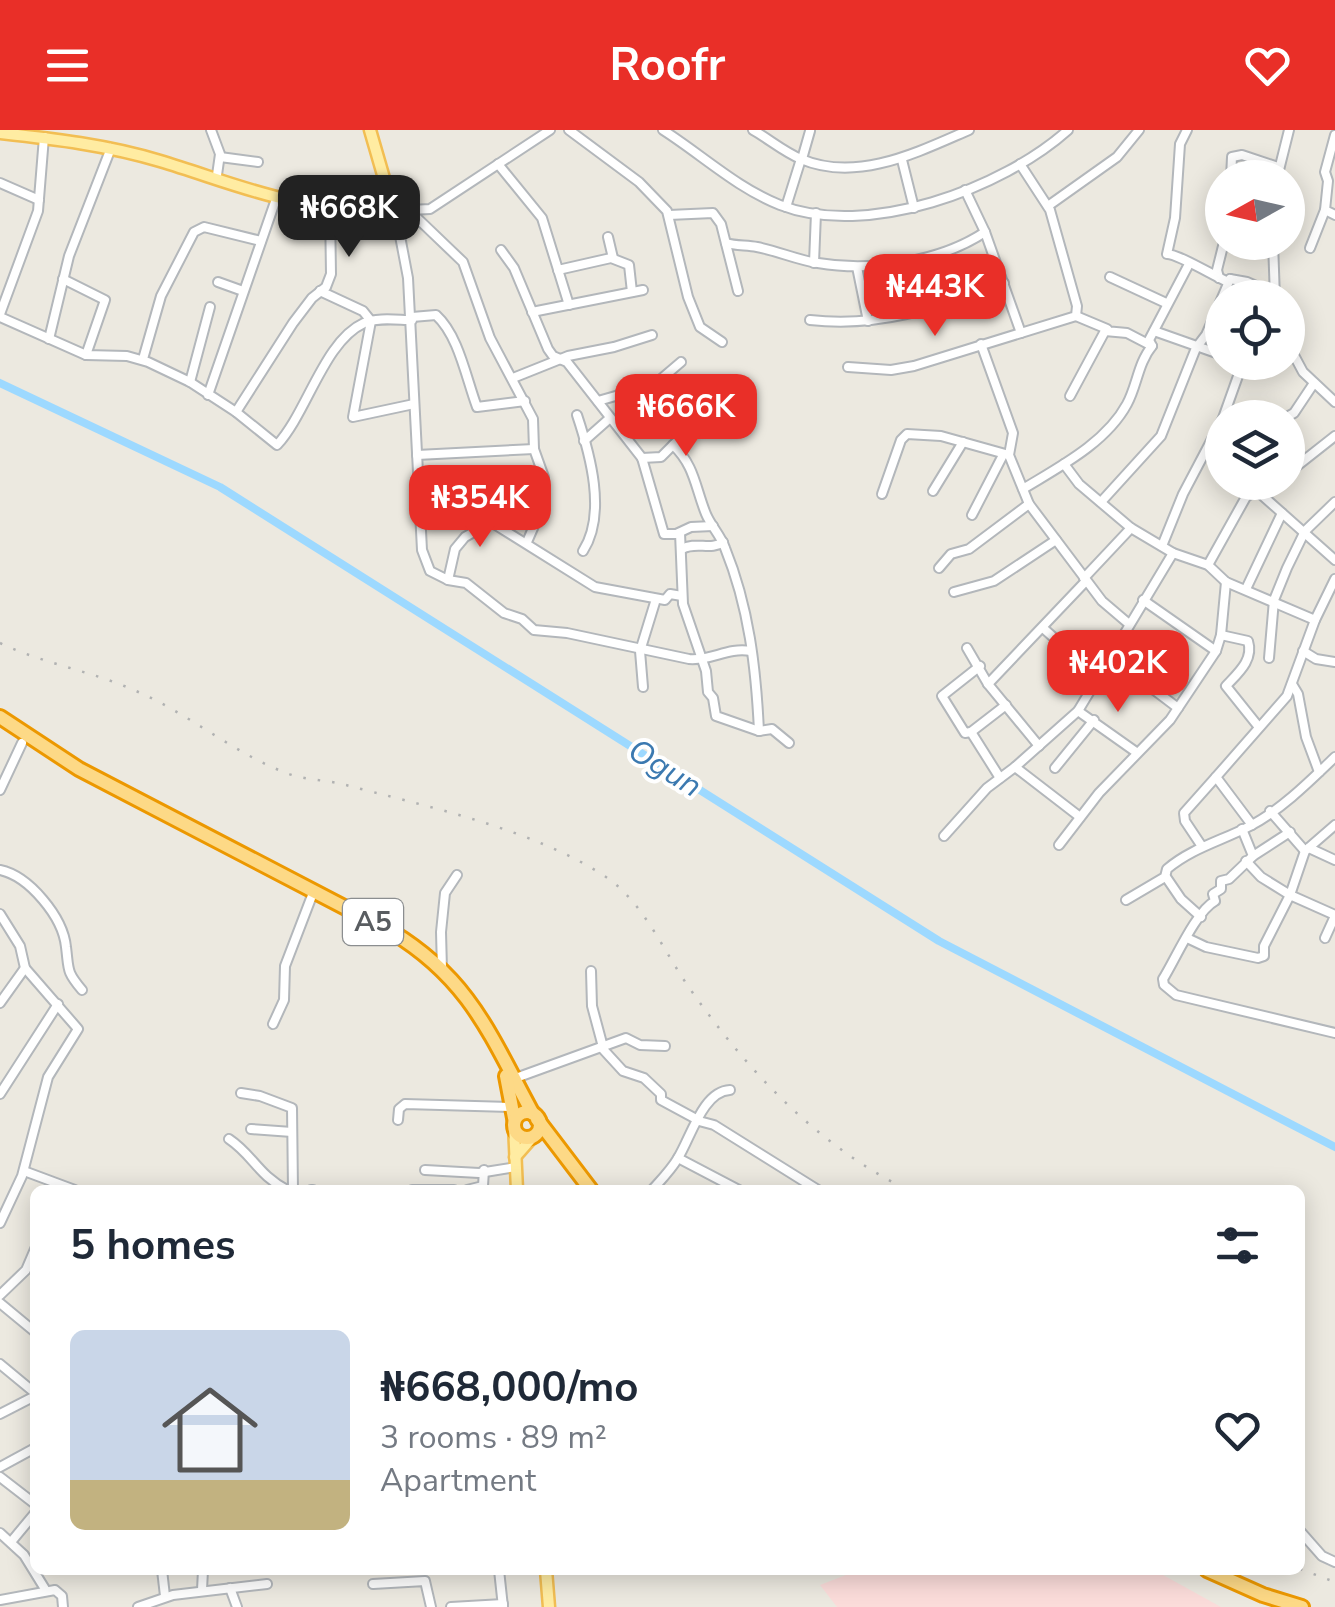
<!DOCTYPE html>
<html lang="en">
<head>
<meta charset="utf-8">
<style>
	:root { --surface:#fff; --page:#f6f6f7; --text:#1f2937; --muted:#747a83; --line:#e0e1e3; --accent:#e92f28 }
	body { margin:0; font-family:"Nunito Sans",sans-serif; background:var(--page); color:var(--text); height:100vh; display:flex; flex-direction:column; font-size:38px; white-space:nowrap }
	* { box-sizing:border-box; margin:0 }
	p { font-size:32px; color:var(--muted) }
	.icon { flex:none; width:55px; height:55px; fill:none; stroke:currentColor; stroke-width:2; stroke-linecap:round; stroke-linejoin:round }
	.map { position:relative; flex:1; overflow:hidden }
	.sheet { position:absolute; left:30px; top:1055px; width:1275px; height:390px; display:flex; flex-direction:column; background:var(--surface); border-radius:15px; box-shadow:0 5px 25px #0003 }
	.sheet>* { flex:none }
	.needle { width:65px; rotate:262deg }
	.fabs { position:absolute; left:1205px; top:30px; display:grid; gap:20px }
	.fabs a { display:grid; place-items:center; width:100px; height:100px; border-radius:50%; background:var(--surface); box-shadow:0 5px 25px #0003; font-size:50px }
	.price { position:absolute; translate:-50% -85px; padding:0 22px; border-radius:20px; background:var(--accent); color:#fff; font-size:32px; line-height:65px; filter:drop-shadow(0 2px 5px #0008) }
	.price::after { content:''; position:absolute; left:50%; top:60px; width:30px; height:22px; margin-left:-15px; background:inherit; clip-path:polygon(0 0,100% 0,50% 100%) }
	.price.selected { background:#222; color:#fff }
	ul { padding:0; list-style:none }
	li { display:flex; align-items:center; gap:30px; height:250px; padding:0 40px }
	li+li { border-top:2px solid var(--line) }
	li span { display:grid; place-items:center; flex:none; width:280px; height:200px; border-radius:15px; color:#555 }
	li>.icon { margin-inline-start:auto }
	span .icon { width:120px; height:120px; fill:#fffc; stroke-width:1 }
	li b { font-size:42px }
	h2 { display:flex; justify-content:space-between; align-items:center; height:120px; padding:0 40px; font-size:42px }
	header { display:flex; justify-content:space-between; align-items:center; height:130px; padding:0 40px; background:var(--accent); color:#fff; font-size:45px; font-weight:700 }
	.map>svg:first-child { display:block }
</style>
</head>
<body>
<header><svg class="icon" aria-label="menu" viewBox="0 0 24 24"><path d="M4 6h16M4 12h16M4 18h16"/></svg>Roofr<svg class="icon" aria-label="heart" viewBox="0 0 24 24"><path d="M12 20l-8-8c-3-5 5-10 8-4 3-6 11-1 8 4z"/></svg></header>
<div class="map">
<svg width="1335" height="1477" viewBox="0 0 1335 1477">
	<rect width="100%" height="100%" fill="#ece9e0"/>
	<path fill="#fbdcda" d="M859,1440H1154L1221,1477H837L820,1455Z"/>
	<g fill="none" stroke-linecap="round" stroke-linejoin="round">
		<path stroke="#9dd9ff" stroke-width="8" d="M0,253L220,357L939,811L1335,1017"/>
		<g stroke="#b3b7bb" stroke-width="12">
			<g id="minor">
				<path d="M211,0L220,24L217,45"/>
				<path d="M569,0L639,52L667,81L688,167L700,197L722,212"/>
				<path d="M663,0C702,25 737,58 780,75C867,109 1002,59 1068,0"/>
				<path d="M753,0C769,9 784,22 801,29C857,53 918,22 969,0"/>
				<path d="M1187,0L1180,14L1175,88L1167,124C1178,124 1214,146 1228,152L1230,149L1247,152L1274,164"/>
				<path d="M1335,5L1325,42L1328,51L1325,80L1335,85"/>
				<path d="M220,27L258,32"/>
				<path d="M802,29L810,1"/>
				<path d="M902,30L914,78"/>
				<path d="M498,34L542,88L569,175"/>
				<path d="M1231,48L1232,27L1242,25L1278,37"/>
				<path d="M1277,48L1289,0"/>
				<path d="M0,53L39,70"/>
				<path d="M965,60L985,102L1021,203"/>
				<path d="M391,75L410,80L430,79L550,0"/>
				<path d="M389,76L400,106L408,148L422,420L430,441L448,450L466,453L504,483L522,489L534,500L567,503L689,529C713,531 726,517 751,521"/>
				<path d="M1048,76L1117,27L1139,0"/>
				<path d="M786,77L801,29"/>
				<path d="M413,81L416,87L463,132L490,208L533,289L534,319L544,347L540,382L527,412"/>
				<path d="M669,85L713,83L721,94L738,161"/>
				<path d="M608,107L613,128"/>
				<path d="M1273,112L1275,168"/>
				<path d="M726,113C736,116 747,115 757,117C778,121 797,130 818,133C871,142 940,132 985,102"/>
				<path d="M1310,118L1325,80"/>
				<path d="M501,120L514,138L548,219L553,226L567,232L642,328L664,404H676L691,397L713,396"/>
				<path d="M814,133L816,83"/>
				<path d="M857,137L868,191"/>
				<path d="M558,140L611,128L629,135L632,162"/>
				<path d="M1110,147L1166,173"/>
				<path d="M1219,148L1217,140L1224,112"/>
				<path d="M63,149L105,170L86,225"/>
				<path d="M218,152L243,161"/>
				<path d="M320,161L363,181L371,191"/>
				<path d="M532,182L643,160"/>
				<path d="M0,184L38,81L44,7"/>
				<path d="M1076,186L1107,199L1105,201L1127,203L1152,216"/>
				<path d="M0,187L86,225L127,226L148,232L190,252L236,282L277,315C307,283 324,211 364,193C377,187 398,190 412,190"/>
				<path d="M412,187L436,185C459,206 466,248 477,277L525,271"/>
				<path d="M810,190C883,198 937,177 1004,153"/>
				<path d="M371,191L353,287L414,274"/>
				<path d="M1154,201L1222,225"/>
				<path d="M49,209L69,126L111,18"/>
				<path d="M981,214L1013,303L1009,325L1029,374L1102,471L1129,494"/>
				<path d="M1288,214L1303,242L1335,272"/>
				<path d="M143,229L161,166L194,102L204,97L261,111"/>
				<path d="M848,237L891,240L914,236L1076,186L1077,176L1050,80L1020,34"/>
				<path d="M513,248L568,226L614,217L652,205"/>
				<path d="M190,252L210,177"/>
				<path d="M208,265L276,69"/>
				<path d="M1070,266L1105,201"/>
				<path d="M598,271L654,255L681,232"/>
				<path d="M236,282L293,193L312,168L326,157L331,144L330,78"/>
				<path d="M577,285C590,324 607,384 583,421"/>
				<path d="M1223,288L1243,232"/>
				<path d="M1285,288L1294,283L1314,253"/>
				<path d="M584,311L610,288"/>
				<path d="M673,315C695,336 695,357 706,384C711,396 721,406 725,418C749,477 756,538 759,601"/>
				<path d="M417,325L534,319"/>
				<path d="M642,328L661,327L688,300L705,277"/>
				<path d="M1064,334L1079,354L1131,398L1173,423L1208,435L1226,452L1315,490"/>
				<path d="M1288,343L1335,306"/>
				<path d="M1023,359C1059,337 1106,313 1127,274C1137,256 1138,233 1152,216L1149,210L1189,134"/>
				<path d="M1255,359L1335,430"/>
				<path d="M933,361L963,312"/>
				<path d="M882,364L901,310L907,304L941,306L1009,325"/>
				<path d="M1101,372L1161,306L1196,218L1206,205L1230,149"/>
				<path d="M972,385L1003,325"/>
				<path d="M680,403L683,474L706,541L708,562L713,568L716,586L759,601L772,599L789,613"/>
				<path d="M1162,416L1183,364L1222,290"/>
				<path d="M682,419C696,411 711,421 723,412"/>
				<path d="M1208,435L1246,367L1269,352"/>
				<path d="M939,438L951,424L969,419L1029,374"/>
				<path d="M1084,448L1131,398"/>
				<path d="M448,450L455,419L465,407L491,392L595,457L665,470L670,464L682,466"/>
				<path d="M1246,459L1282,383"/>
				<path d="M954,462L994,451L1056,410"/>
				<path d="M1143,470L1216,521"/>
				<path d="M1043,498L1099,548"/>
				<path d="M1221,505L1248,511C1254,530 1238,543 1226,556L1258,596"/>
				<path d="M967,518L988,554L1039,616"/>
				<path d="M1303,521L1316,529L1335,532"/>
				<path d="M1112,528L1178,578"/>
				<path d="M1269,528L1274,470L1287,438L1305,401L1335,372"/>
				<path d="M980,536L942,566L965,603L971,602L1000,648"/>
				<path d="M988,554L1086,451"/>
				<path d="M1292,554L1298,564L1306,607L1319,642"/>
				<path d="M643,557L640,521L656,469"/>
				<path d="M1078,581L1136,622"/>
				<path d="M971,602L1006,575"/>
				<path d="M1015,637L1080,687"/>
				<path d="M1055,638L1094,590"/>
				<path d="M0,660L22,613"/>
				<path d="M1270,681L1305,721"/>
				<path d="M1252,695L1216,647L1287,566L1315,490L1335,449"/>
				<path d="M1242,699L1253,726L1229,749L1221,751V759L1213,764L1215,771C1196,781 1175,830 1163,849L1164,855L1176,865L1335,903"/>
				<path d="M944,706L987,658L1015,637L1078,581L1173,423"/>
				<path d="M1059,715L1099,663L1170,590L1216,521L1221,505L1226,452"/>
				<path d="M1201,715L1185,691L1184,683L1216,647"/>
				<path d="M1309,718L1335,730"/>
				<path d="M1253,726L1290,702"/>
				<path d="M1246,731L1261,747L1290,765L1305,721L1335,695"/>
				<path d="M0,740C29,746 63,787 66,817C69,840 66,841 82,860"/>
				<path d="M1166,747L1181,769L1201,787"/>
				<path d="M1126,770L1165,747L1167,739C1192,718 1221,711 1250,696C1281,680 1310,651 1335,627"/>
				<path d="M0,784L20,816L25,838L78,899L48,947L22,1046L0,1093"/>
				<path d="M1187,808L1206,817L1258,828L1264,826V816L1290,765L1335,785"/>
				<path d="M1325,808L1335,786"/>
				<path d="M442,839L441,802L445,763L457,745"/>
				<path d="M591,841L592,876L603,917"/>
				<path d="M0,873L25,838"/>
				<path d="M273,894L284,870L285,836L313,763"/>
				<path d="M601,917L623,941L644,948L661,964V970L698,990"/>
				<path d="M513,949L626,908L640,915L665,916"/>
				<path d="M241,963L260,966L292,978L293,1060"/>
				<path d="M0,964L58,874"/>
				<path d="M398,990L399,979L405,974L511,977"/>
				<path d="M699,991L714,995L818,1060"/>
				<path d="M251,999L292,1002"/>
				<path d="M229,1009C253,1025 258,1045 287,1060"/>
				<path d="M678,1028L739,1060"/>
				<path d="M425,1040L479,1043L516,1037"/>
				<path d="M24,1041L75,1060"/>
				<path d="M311,1060H313"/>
				<path d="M412,1060H454"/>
				<path d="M467,1060L483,1056L484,1040"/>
				<path d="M652,1060C661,1050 671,1040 678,1028C691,1007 703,961 730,960"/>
				<path d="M0,1165L26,1140L35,1119"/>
				<path d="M0,1173L35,1202"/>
				<path d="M0,1234L35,1263"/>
				<path d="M0,1284L35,1266"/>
				<path d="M0,1337L35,1318"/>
				<path d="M0,1347L35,1374"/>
				<path d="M1300,1401L1322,1426L1335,1432"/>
				<path d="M0,1403L24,1425L45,1459"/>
				<path d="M11,1412L35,1383"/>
				<path d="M162,1440L165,1466"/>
				<path d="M499,1440L503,1477"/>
				<path d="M373,1454L425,1451L431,1477"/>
				<path d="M230,1458L237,1477"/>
				<path d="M202,1460L203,1440"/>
				<path d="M0,1470L55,1460L62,1466L63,1477"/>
				<path d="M138,1477L173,1465L267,1454"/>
				<path d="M451,1477L503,1474"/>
			</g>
		</g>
		<g stroke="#f2be53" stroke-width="15">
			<g id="major">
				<path d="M370,0L390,69"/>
				<path d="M0,3C54,9 107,15 160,31C237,54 301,85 385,76"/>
				<path d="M514,995L517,1060"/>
				<path d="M515,1027L530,1010"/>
				<path d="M546,1440L549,1477"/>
			</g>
		</g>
		<g stroke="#ec9800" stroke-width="18">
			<g id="highway">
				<path d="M0,587L79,639L392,802C471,850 491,907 533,984"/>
				<path d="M506,946L514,988"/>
				<circle cx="527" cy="995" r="13"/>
				<path d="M537,989L591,1060"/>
				<path d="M1207,1440L1263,1465L1302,1477"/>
			</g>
		</g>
		<use href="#minor" stroke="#fff" stroke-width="8"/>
		<use href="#major" stroke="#ffeca2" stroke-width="10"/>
		<use href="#highway" stroke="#fdd986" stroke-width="12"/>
		<g stroke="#b1b2b2" stroke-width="2.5" stroke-dasharray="2.5 12" stroke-linecap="butt">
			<path d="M0,513C44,534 92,541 136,561C190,584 234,624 289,644C306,650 325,650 342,654C425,676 534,699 606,747C643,772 663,820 688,856C745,938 817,1016 908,1060"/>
			<path d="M1300,1439L1335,1452"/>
		</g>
	</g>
	<g text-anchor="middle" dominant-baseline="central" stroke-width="8" stroke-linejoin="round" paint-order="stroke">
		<rect fill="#fff" stroke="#8b8e90" stroke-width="2.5" x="343" y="769" width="60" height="46" rx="8"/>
		<g font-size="28" font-weight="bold" fill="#595d61">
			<text x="373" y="792">A5</text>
		</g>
		<g font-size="32" font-style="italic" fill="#3b79b0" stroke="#fff">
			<text transform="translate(665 638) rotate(32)">Ogun</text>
		</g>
	</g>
</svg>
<div class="fabs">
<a><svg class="needle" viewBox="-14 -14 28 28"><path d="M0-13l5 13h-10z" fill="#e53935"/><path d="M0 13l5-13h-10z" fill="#747a83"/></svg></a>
<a><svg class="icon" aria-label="locate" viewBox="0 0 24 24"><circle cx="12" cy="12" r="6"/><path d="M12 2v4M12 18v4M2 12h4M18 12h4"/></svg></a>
<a><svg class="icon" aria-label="layers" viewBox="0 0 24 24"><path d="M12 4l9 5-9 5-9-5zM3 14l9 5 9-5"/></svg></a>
</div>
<b class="price selected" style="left:349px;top:130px">₦668K</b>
<b class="price" style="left:935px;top:209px">₦443K</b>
<b class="price" style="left:686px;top:329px">₦666K</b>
<b class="price" style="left:480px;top:420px">₦354K</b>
<b class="price" style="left:1118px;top:585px">₦402K</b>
<section class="sheet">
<h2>5 homes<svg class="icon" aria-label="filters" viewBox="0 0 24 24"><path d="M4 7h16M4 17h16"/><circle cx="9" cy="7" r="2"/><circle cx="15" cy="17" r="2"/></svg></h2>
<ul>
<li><span style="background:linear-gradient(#c9d6e8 75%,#c2b280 0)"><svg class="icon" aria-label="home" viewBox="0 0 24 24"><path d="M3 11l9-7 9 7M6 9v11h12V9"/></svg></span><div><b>₦668,000/mo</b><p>3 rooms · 89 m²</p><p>Apartment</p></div><svg class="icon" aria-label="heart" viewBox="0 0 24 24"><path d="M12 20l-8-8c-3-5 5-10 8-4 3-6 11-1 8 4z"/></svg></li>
</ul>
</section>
</div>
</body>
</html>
